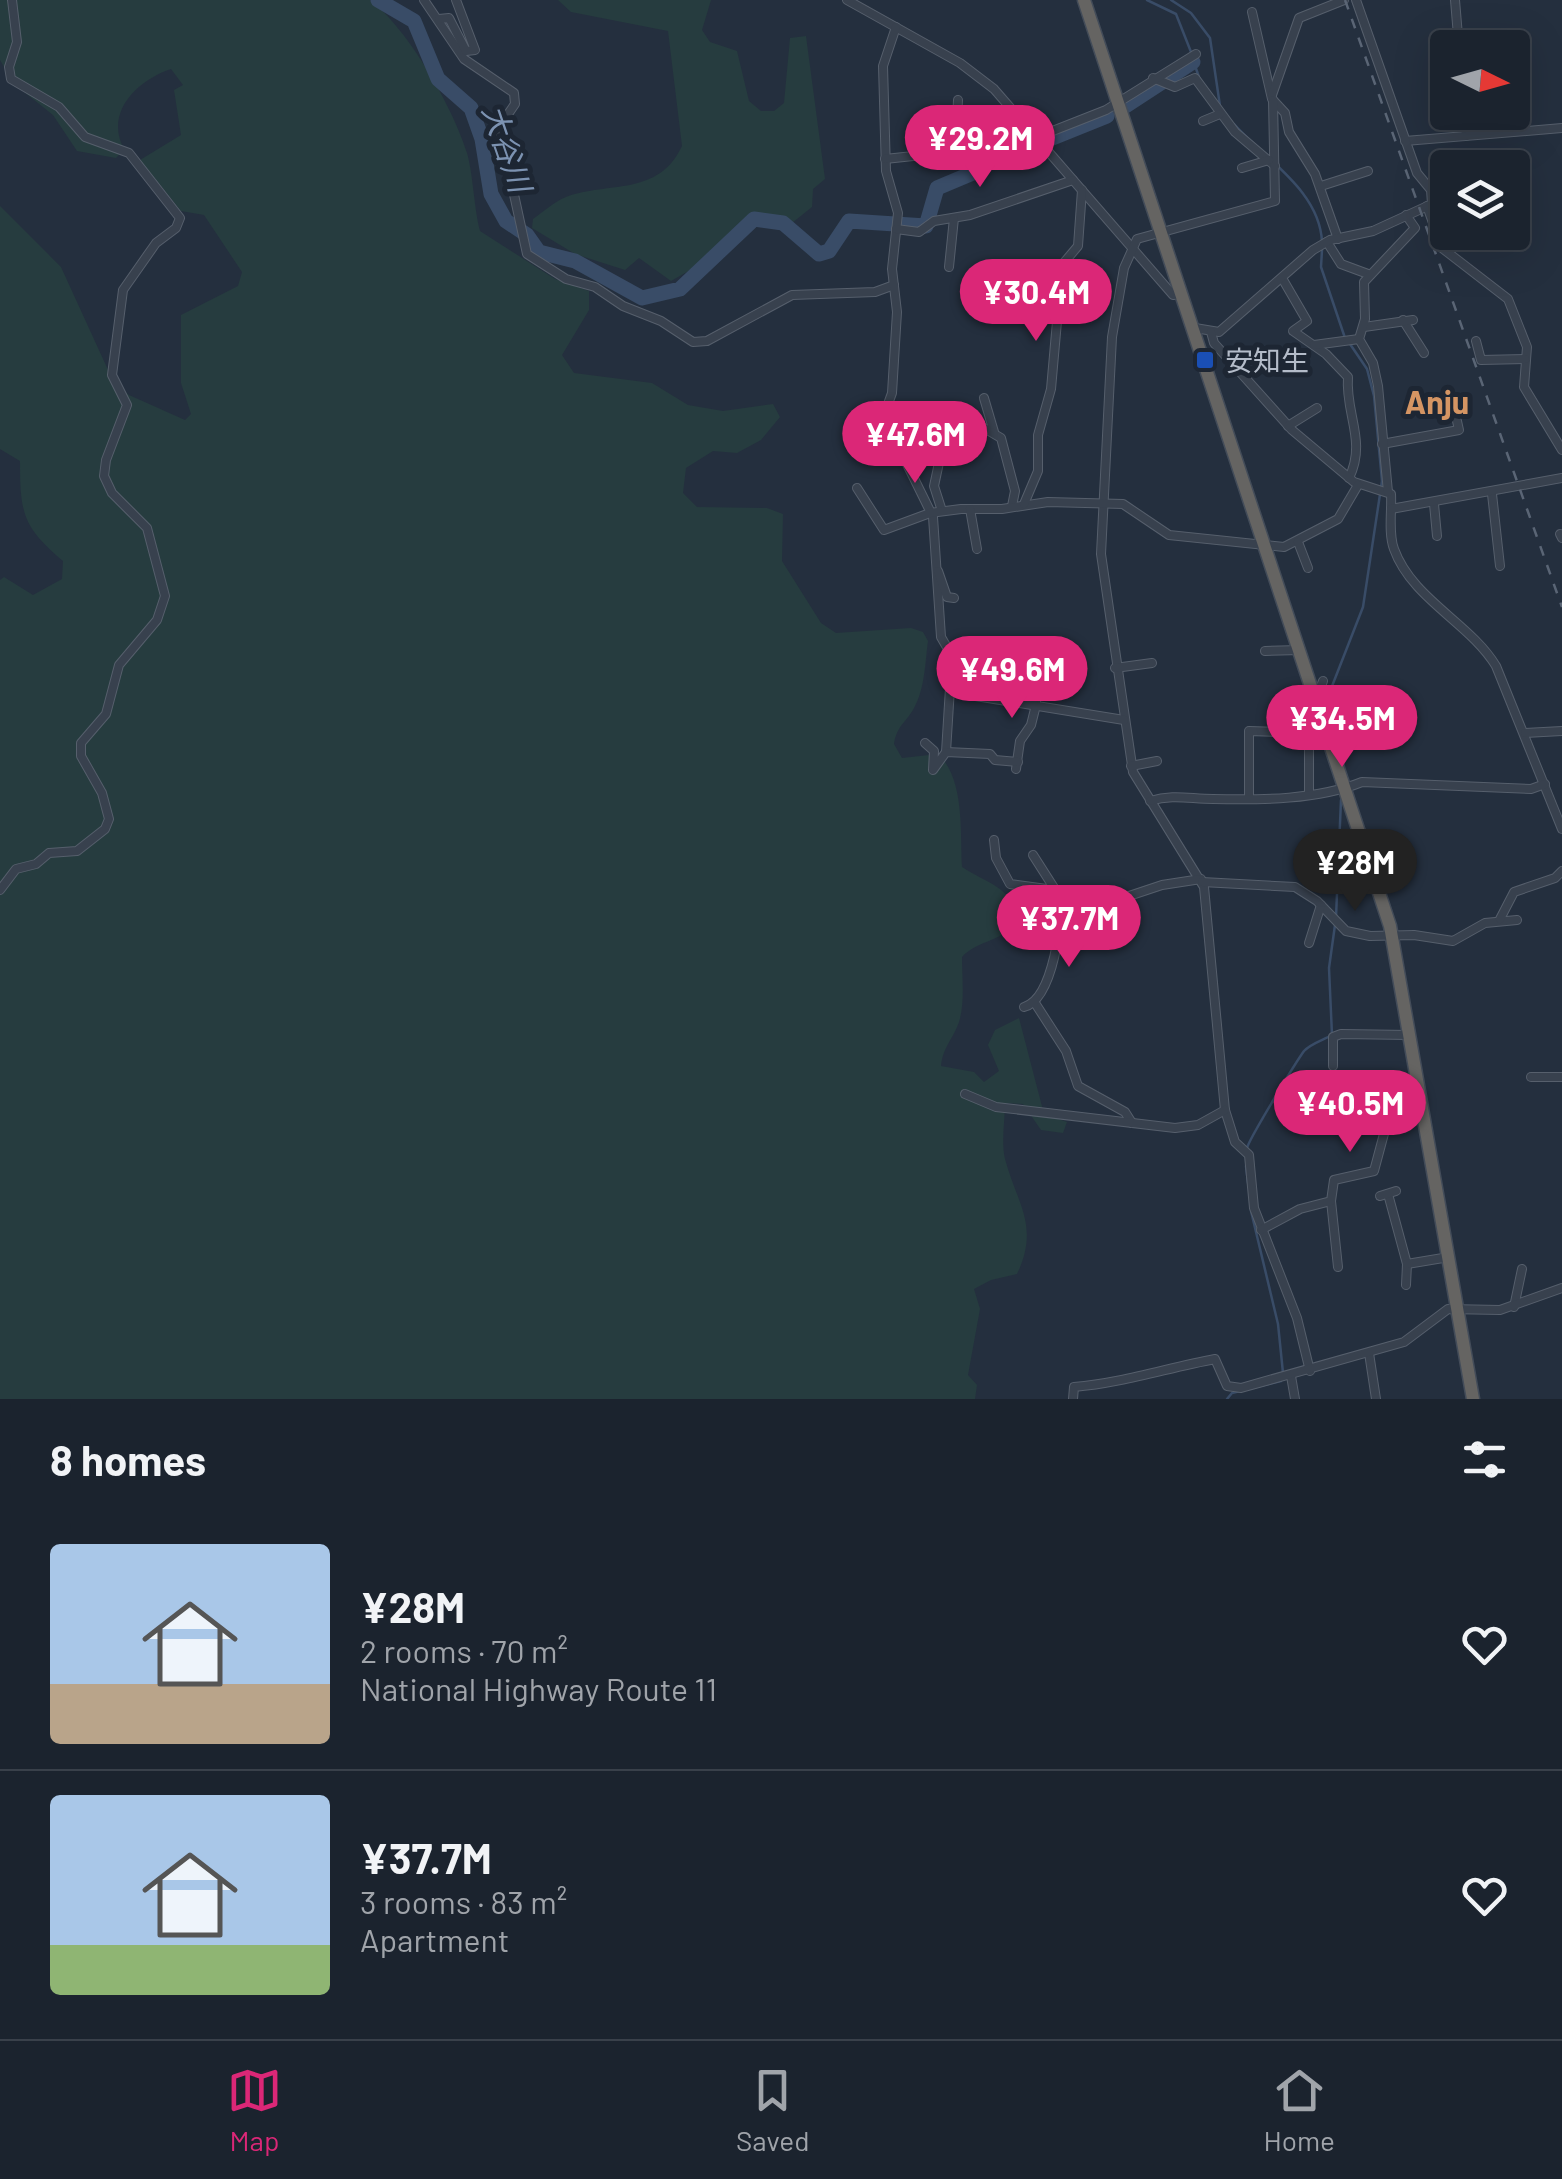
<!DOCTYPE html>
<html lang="en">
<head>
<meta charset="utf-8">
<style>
	:root { --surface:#1b232e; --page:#282f3a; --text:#f1f3f6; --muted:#a0a4aa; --line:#39404a; --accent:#db2777 }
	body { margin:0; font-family:Barlow,"Noto Sans JP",sans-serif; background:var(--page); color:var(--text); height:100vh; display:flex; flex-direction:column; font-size:38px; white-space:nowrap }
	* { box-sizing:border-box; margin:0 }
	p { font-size:32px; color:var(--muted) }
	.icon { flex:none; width:55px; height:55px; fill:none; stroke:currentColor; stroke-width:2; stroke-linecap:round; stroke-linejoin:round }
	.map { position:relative; height:1399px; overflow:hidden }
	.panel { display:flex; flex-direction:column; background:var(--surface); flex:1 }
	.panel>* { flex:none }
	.needle { width:65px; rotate:95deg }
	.fabs { position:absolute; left:1430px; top:30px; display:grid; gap:20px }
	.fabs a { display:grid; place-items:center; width:100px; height:100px; border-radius:10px; background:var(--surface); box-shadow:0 10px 40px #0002,0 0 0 2px var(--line); font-size:50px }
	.price { position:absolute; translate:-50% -85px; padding:0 22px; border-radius:35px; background:var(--accent); color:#fff; font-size:32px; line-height:65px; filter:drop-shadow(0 2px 5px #0008) }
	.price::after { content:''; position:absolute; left:50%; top:60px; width:30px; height:22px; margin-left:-15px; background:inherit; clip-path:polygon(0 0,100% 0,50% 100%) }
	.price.current { background:#222; color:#fff }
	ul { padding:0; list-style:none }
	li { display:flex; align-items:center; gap:30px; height:250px; padding:0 50px }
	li+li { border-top:2px solid var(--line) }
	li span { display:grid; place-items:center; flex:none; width:280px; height:200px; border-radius:10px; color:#555 }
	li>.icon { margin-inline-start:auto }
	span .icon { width:120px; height:120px; fill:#fffc; stroke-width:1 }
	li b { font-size:42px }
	h2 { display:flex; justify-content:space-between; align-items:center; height:120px; padding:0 50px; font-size:42px }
	.menu { display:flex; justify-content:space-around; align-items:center; height:140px; border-top:2px solid var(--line); background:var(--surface); font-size:28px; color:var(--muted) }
	.menu a { display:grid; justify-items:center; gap:5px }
	.menu .current { color:var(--accent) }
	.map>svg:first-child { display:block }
</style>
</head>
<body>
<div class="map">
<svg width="1562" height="1399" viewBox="0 0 1562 1399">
	<rect width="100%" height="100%" fill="#242f3e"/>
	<g fill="#263c3f">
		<path d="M0,0H370C408,29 453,107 467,153C473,173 474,208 480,231L555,279L589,291V310L562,355L574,373L652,383L688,405L723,411L773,404L780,417L761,440L737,453L713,451L686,468L683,493L697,507L767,508L783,514L782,561L821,623L836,633L911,628L923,632L928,641C925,662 925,689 914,708C906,723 897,725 894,744L902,758L938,754C965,779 960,832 962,867C988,884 1011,886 1017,918C1007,942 978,939 962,957C962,977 965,1003 959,1022C953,1039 943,1047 941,1066L974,1072L984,1082L999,1071L988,1045L995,1030L1019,1018L1044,1114L1067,1122L1063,1133L1041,1130L1023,1104L1005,1103C1005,1120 1001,1142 1005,1159C1017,1204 1040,1226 1017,1274L991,1280L974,1289L980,1309L968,1375L977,1385L975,1399H0V580L4,577L33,595L62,579L63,561C23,527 20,514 20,461L0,449V206L61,267L114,383L129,395L185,420L191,414L181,383V315L238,286L242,272L204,215L181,211L140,160L181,135L174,90L183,85L171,69C138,80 104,112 124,149L116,158L77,151L53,115L14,84L0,60Z"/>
		<path d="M558,0H711L702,30L710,42L737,51L749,101L761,111H774L784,103L790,38L806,36L825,179L813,189L812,207L792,223L753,213L742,221L713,257L671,281L639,258L625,270L575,254L532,228L533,219C543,212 554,202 566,197C609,181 658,197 682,146L668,31L571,12Z"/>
	</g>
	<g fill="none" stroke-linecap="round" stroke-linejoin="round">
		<g stroke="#394c67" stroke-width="2.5">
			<path d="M1147,0L1176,14L1191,52"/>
			<path d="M1171,0L1191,13L1210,38L1220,106"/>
			<path d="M1193,60L1200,80"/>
			<path d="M1234,124C1265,159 1320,191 1322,242"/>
			<path d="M1322,250L1321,267L1345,338"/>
			<path d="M1344,767L1327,699L1363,607L1382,481L1374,396L1367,369L1350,344"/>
			<path d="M1336,917L1341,800"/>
			<path d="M1247,1148C1249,1139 1296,1062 1304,1051C1310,1044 1323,1040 1332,1035L1329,968L1335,925"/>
			<path d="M1246,1166L1248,1183"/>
			<path d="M1251,1211L1278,1324L1283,1373"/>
			<path d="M1227,1399L1232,1393L1281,1381"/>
		</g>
		<g stroke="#394c67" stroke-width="15">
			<path d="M378,0L414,21L438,79L471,108L482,139L491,194L506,221L527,235L539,252L575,261L642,298L680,289L754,219L783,223L819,254L829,251L849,221L926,226L937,188L975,172L993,153L1030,147L1107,116"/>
			<path d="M1121,109L1193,62"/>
		</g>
		<g stroke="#565f6c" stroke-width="10">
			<g id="minor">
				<path d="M424,0L464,59L514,93L515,104L504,120L501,135L527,254L566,279L595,287L623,306L661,321L693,342L707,341L792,295L875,292L894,285"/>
				<path d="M847,0L960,63L994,89L1173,295L1183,294"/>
				<path d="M1455,0L1459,48"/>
				<path d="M1252,12L1272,99L1285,113L1289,132L1315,174L1338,239"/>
				<path d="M439,19L449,18L466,51L475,50L456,0"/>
				<path d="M896,27L883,66L886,171L898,213L892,269L897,312L892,393L880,426L886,447L903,456L933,517L941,637L952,656L946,752"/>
				<path d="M1153,78L1175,87L1195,78L1235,132L1275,166"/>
				<path d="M1272,95L1299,18L1344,0"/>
				<path d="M958,100L957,120L965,151"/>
				<path d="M1273,100L1275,201L1137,239L1124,268L1112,337L1101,554L1133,772L1204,887L1225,1110L1235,1142L1249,1155L1254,1208L1297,1318L1310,1371"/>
				<path d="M1464,112L1466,136"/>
				<path d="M1203,121L1220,114"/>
				<path d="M1405,141L1562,128"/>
				<path d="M885,159L1017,145L1106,110L1196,54"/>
				<path d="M1242,168L1269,160"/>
				<path d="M1321,186L1368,171"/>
				<path d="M1427,206L1442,248L1508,299L1527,347L1524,387L1562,450"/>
				<path d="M896,229L919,232L934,221L970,215L1073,180"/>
				<path d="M1327,242L1341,264L1368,274"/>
				<path d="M949,267L954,218"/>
				<path d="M1282,278L1307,321L1293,331L1326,354L1348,377C1345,414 1367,441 1349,478"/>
				<path d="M1403,320L1424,353"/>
				<path d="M1364,327L1413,320"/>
				<path d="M1195,328L1219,332L1313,250L1330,240L1373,231L1432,204L1431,190L1417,173L1356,0"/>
				<path d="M1211,332L1214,343L1292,430L1354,482L1391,494C1392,511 1388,533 1394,549C1412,599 1470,623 1496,666L1562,829"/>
				<path d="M1476,341L1481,360L1525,359"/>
				<path d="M1314,345L1359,339"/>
				<path d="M984,398L994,432"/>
				<path d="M946,415L972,421L1001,438L1015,491L1012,506"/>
				<path d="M1288,426L1317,408"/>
				<path d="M1382,444L1459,430L1457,421"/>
				<path d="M940,458L934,486L942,511"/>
				<path d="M857,488L884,530L930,513L961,509H1002L1048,502L1123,504L1169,535L1284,547L1338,519L1358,485"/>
				<path d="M1388,492L1378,386L1373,363L1359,339L1365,319L1364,282L1415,228L1406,215"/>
				<path d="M1492,494L1500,566"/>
				<path d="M1024,504L1038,471V435L1051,389L1062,265L1078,246L1082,190"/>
				<path d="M1434,504L1437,536"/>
				<path d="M970,509L977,549"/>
				<path d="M1391,509L1562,478"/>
				<path d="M1560,534L1562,538"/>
				<path d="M1298,542L1308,568"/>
				<path d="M938,571L947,597L954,598"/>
				<path d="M1265,651L1300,650"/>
				<path d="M1115,668L1152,663"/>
				<path d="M1016,670L1036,697V705L1031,725L1020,741L1016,769"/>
				<path d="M951,692L1124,720"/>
				<path d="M1316,700L1323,681"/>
				<path d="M1525,733L1562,731"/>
				<path d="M925,743L934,751L933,770L946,752L990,754L995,760L1018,762"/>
				<path d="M1131,766L1157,761"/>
				<path d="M1309,795V733L1318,706L1380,705"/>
				<path d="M1249,797V731L1309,733"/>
				<path d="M1150,801C1173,794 1190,799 1213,799C1262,800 1317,800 1362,782L1531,789L1545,784"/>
				<path d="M994,840L996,858L1010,884L1120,899L1162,885L1201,879"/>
				<path d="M1033,855L1056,891"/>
				<path d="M1202,882L1295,887L1317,901L1346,931L1370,936L1414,935L1453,941L1485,923L1517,920"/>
				<path d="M0,890L16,869L36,864L49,853L77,851L105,829L109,819L102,793L81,756V743L106,714L119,665L157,620L165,596L147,528L112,493L104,476L106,460L127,405L112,375L123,290L156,243L176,228L180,218L129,153L85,137L59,107L11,79L9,67L17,42L12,0"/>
				<path d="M1500,919L1514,892L1555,878L1562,871"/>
				<path d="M1027,942L1038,889"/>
				<path d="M1309,943L1321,905"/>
				<path d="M1035,1003L1066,1051L1078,1086L1125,1112L1132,1123"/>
				<path d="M1024,1007C1054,999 1062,919 1062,893"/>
				<path d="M1333,1066V1037L1341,1034L1409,1035"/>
				<path d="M1531,1077H1562"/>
				<path d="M965,1094L996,1107L1175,1128L1198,1125L1225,1110"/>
				<path d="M1388,1194L1407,1264L1406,1285"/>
				<path d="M1380,1196L1396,1191"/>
				<path d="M1331,1201L1338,1267"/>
				<path d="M1261,1230L1300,1209L1331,1201L1334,1180L1374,1171L1392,1104L1423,1102"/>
				<path d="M1407,1264L1449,1257"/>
				<path d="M1514,1307L1522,1269"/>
				<path d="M1369,1353L1376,1399"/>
				<path d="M1291,1376L1295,1399"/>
				<path d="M1073,1399L1074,1387C1122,1383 1167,1368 1215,1359L1227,1386L1241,1388L1404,1342L1448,1309L1500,1310L1562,1288"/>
			</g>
		</g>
		<g stroke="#434c59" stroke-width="15">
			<path id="trunk" d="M1084,0L1390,926L1473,1399"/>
		</g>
		<use href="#minor" stroke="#38414e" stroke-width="8"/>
		<use href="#trunk" stroke="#656462" stroke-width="12"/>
		<path stroke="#5a6575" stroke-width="2.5" stroke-dasharray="10 10" stroke-linecap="butt" d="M1345,0L1562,607"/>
	</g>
	<rect fill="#1a4fb4" stroke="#1d2633" stroke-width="4" x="1195" y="350" width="20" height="20" rx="5"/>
	<g text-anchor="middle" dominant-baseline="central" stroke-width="10" stroke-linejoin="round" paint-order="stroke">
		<g font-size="28" fill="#b4bcc9" stroke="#1d2633" text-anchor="start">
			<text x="1225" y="360">安知生</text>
		</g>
		<g font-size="30" font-style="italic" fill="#7c92b1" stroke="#1d2633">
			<text transform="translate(508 148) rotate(71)">大谷川</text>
		</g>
		<g font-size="32" font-weight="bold" fill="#d59563" stroke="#1d2633">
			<text x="1437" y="401">Anju</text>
		</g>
	</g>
</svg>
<div class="fabs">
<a><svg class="needle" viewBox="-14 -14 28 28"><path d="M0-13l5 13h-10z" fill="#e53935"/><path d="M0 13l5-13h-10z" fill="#a0a4aa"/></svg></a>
<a><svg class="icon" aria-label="layers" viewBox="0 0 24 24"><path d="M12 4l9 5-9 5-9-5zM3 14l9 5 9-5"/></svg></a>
</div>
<b class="price" style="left:980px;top:190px">¥29.2M</b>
<b class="price" style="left:1036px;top:344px">¥30.4M</b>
<b class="price" style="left:915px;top:486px">¥47.6M</b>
<b class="price" style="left:1012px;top:721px">¥49.6M</b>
<b class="price" style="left:1342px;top:770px">¥34.5M</b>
<b class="price current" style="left:1355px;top:914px">¥28M</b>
<b class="price" style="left:1069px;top:970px">¥37.7M</b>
<b class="price" style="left:1350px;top:1155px">¥40.5M</b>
</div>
<section class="panel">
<h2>8 homes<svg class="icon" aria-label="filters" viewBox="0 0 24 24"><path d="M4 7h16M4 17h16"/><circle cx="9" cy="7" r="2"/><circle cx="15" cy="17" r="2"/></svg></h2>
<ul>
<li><span style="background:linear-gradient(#a9c7e8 70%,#b9a48a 0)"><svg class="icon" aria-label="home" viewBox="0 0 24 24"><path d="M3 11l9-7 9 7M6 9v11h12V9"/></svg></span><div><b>¥28M</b><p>2 rooms · 70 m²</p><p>National Highway Route 11</p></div><svg class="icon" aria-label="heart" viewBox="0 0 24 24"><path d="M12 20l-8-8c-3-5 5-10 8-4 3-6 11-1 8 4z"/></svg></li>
<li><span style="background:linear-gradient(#a9c7e8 75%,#8fb573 0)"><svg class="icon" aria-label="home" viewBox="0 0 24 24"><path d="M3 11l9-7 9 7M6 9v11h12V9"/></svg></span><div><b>¥37.7M</b><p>3 rooms · 83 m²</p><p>Apartment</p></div><svg class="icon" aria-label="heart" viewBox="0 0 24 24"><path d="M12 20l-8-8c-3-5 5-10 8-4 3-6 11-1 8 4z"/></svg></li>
</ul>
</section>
<nav class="menu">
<a class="current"><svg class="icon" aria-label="map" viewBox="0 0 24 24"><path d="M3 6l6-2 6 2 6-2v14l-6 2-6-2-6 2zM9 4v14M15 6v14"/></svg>Map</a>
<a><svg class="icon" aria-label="saved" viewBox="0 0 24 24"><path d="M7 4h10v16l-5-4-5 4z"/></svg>Saved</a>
<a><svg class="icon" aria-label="home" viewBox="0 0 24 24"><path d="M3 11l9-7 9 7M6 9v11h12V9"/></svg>Home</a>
</nav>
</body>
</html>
